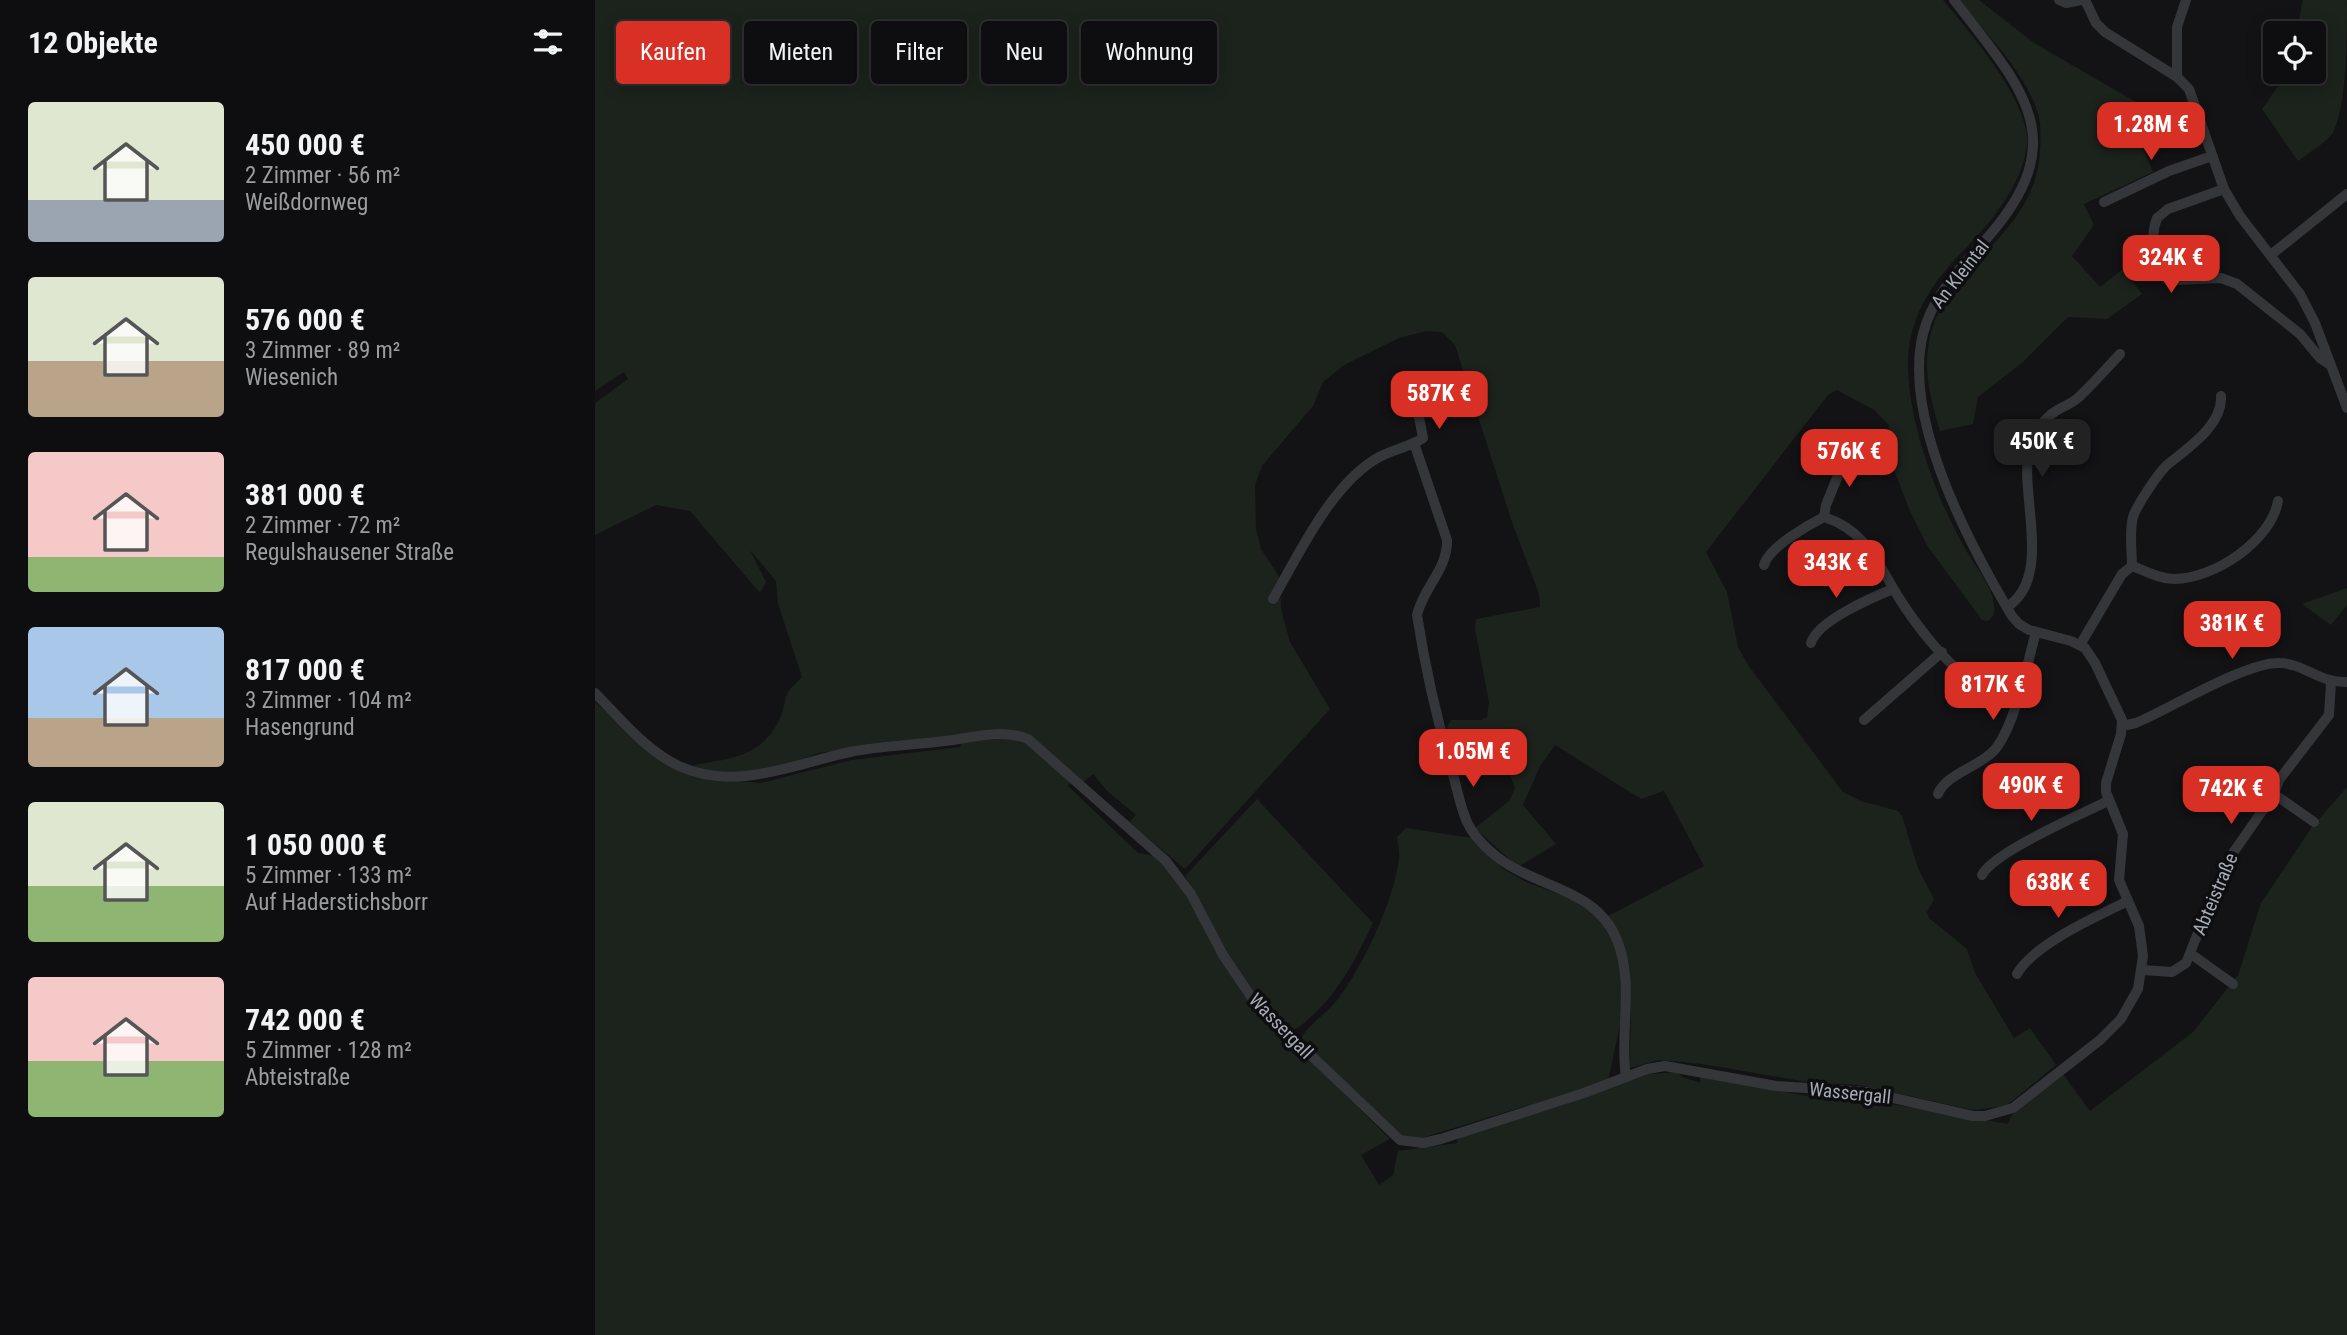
<!DOCTYPE html>
<html lang="de">
<head>
<meta charset="utf-8">
<style>
	:root { --surface:#0e0e10; --page:#171719; --text:#f1f3f6; --muted:#9b9c9f; --line:#2e2e30; --accent:#d93025 }
	body { margin:0; font-family:"Roboto Condensed",sans-serif; background:var(--page); color:var(--text); height:100vh; display:flex; flex-direction:column; font-size:26px; white-space:nowrap }
	* { box-sizing:border-box; margin:0 }
	p { font-size:23px; color:var(--muted) }
	.icon { flex:none; width:38px; height:38px; fill:none; stroke:currentColor; stroke-width:2; stroke-linecap:round; stroke-linejoin:round }
	.map { position:relative; flex:1; overflow:hidden }
	.details { display:flex; flex-direction:column; background:var(--surface); width:595px }
	.details>* { flex:none }
	.top-card { position:absolute; left:21px; top:21px; width:665px; height:63px; display:flex; gap:14px }
	.controls { position:absolute; left:1668px; top:21px; display:grid; gap:14px }
	.controls a { display:grid; place-items:center; width:63px; height:63px; border-radius:7px; background:var(--surface); box-shadow:0 4px 18px #0003,0 0 0 2px var(--line); font-size:35px }
	.price { position:absolute; translate:-50% -60px; padding:0 16px; border-radius:14px; background:var(--accent); color:#fff; font-size:23px; line-height:46px; filter:drop-shadow(0 2px 4px #0008) }
	.price::after { content:''; position:absolute; left:50%; top:42px; width:21px; height:16px; margin-left:-10px; background:inherit; clip-path:polygon(0 0,100% 0,50% 100%) }
	.price.active { background:#222; color:#fff }
	ul { padding:0; list-style:none }
	li { display:flex; align-items:center; gap:21px; height:175px; padding:0 28px }
	li span { display:grid; place-items:center; flex:none; width:196px; height:140px; border-radius:7px; color:#555 }
	li>.icon { margin-inline-start:auto }
	span .icon { width:84px; height:84px; fill:#fffc; stroke-width:1 }
	li b { font-size:30px }
	h2 { display:flex; justify-content:space-between; align-items:center; height:84px; padding:0 28px; font-size:30px }
	.tag { padding:0 24px; border-radius:7px; background:var(--surface); box-shadow:0 4px 18px #0003,0 0 0 2px var(--line); font-size:24px; line-height:63px }
	.tag.active { background:var(--accent); color:#fff }
	main { display:flex; flex:1; min-height:0 }
	.map>svg:first-child { display:block }
</style>
</head>
<body>
<main>
<section class="details">
<h2>12 Objekte<svg class="icon" aria-label="filters" viewBox="0 0 24 24"><path d="M4 7h16M4 17h16"/><circle cx="9" cy="7" r="2"/><circle cx="15" cy="17" r="2"/></svg></h2>
<ul>
<li><span style="background:linear-gradient(#dfe7d0 70%,#9aa5b1 0)"><svg class="icon" aria-label="home" viewBox="0 0 24 24"><path d="M3 11l9-7 9 7M6 9v11h12V9"/></svg></span><div><b>450 000 €</b><p>2 Zimmer · 56 m²</p><p>Weißdornweg</p></div></li>
<li><span style="background:linear-gradient(#dfe7d0 60%,#b9a48a 0)"><svg class="icon" aria-label="home" viewBox="0 0 24 24"><path d="M3 11l9-7 9 7M6 9v11h12V9"/></svg></span><div><b>576 000 €</b><p>3 Zimmer · 89 m²</p><p>Wiesenich</p></div></li>
<li><span style="background:linear-gradient(#f6c9c9 75%,#8fb573 0)"><svg class="icon" aria-label="home" viewBox="0 0 24 24"><path d="M3 11l9-7 9 7M6 9v11h12V9"/></svg></span><div><b>381 000 €</b><p>2 Zimmer · 72 m²</p><p>Regulshausener Straße</p></div></li>
<li><span style="background:linear-gradient(#a9c7e8 65%,#b9a48a 0)"><svg class="icon" aria-label="home" viewBox="0 0 24 24"><path d="M3 11l9-7 9 7M6 9v11h12V9"/></svg></span><div><b>817 000 €</b><p>3 Zimmer · 104 m²</p><p>Hasengrund</p></div></li>
<li><span style="background:linear-gradient(#dfe7d0 60%,#8fb573 0)"><svg class="icon" aria-label="home" viewBox="0 0 24 24"><path d="M3 11l9-7 9 7M6 9v11h12V9"/></svg></span><div><b>1 050 000 €</b><p>5 Zimmer · 133 m²</p><p>Auf Haderstichsborr</p></div></li>
<li><span style="background:linear-gradient(#f6c9c9 60%,#8fb573 0)"><svg class="icon" aria-label="home" viewBox="0 0 24 24"><path d="M3 11l9-7 9 7M6 9v11h12V9"/></svg></span><div><b>742 000 €</b><p>5 Zimmer · 128 m²</p><p>Abteistraße</p></div></li>
</ul>
</section>
<div class="map">
<svg width="1752" height="1335" viewBox="0 0 1752 1335">
	<rect width="100%" height="100%" fill="#131315"/>
	<g fill="#1b231c">
		<path d="M0,0H1348C1373,30 1437,104 1432,145C1427,186 1395,224 1367,252C1335,285 1312,320 1313,369C1315,427 1342,500 1371,550C1381,568 1405,595 1398,616L1393,621L1387,620L1333,547L1315,511L1297,465L1286,452V439L1294,429V425L1279,410L1242,390L1233,395L1111,552L1132,592L1143,647L1153,665L1248,792L1266,801L1303,811L1307,816L1323,868L1339,899L1332,912L1334,918L1372,949L1380,973L1419,1038L1435,1028L1461,1065L1411,1106L1378,1110L1265,1085L1218,1083L1107,1064L1064,1060L1035,1068C1035,1012 1042,967 1013,916L1109,866L1069,791L1046,799L960,745L945,766L928,805L961,844L923,867L880,828L914,801L920,788L903,742L888,737L859,741L852,727L856,720H886L892,717L894,702L880,629L881,619L945,607L944,594L918,525L860,345L847,332L831,331L804,338L749,365L728,382L718,406L667,466L660,485L661,529L666,549L685,578L686,609L695,642L735,709L590,869L534,822L541,815L512,791L498,774L488,782L472,785L543,853L560,856L571,866L594,899L648,994L795,1139L766,1155L784,1185L798,1175L803,1151L862,1143L863,1138L1053,1074L1083,1072L1087,1077L1105,1083V1075L1206,1095L1273,1100L1413,1124L1416,1116L1468,1074L1495,1111L1598,1032L1643,975L1666,903L1717,827L1752,787V1335H0V702L63,759L101,777L166,783L256,760L365,747L368,736L223,753L185,768L141,773L103,769L99,765C138,758 168,757 186,716C189,709 189,701 192,694C195,688 202,682 207,677L183,604L181,581L155,550L171,582L165,593L95,511L61,505L0,535V403L33,379L29,372L0,391Z"/>
		<path d="M1364,0H1384L1439,43L1560,113L1568,132L1544,139L1558,172L1489,204L1499,225L1477,256L1505,287L1528,269L1547,294L1512,319L1473,317L1428,362L1383,397L1378,424L1345,431C1337,404 1329,377 1333,348C1343,266 1441,240 1445,150C1446,137 1446,125 1443,113C1429,70 1391,34 1364,0Z"/>
		<path d="M1708,0H1752C1752,38 1752,104 1738,133C1728,145 1715,152 1703,161L1667,109L1693,72H1718V33H1701Z"/>
		<path d="M1752,588V605L1736,625L1707,604Z"/>
		<path d="M662,799L778,923C759,963 738,1003 701,1029L693,1028L654,989L638,965L590,876Z"/>
		<path d="M811,828L877,838L908,869L931,882L974,898L1004,917L1020,945L1026,965V1020L1013,1081L823,1139L803,1136L739,1075L706,1039C710,1028 733,1012 742,1000C767,969 800,898 804,858C805,852 803,844 802,837Z"/>
	</g>
	<g fill="none" stroke-linecap="round" stroke-linejoin="round">
		<g stroke="#34363a" stroke-width="10">
			<path d="M1464,0L1471,3L1486,0"/>
			<path d="M1490,0L1501,23L1510,32L1582,77L1594,89L1629,189L1645,216L1705,294L1720,323L1752,408"/>
			<path d="M1582,77V27L1591,0"/>
			<path d="M1629,189L1573,209L1562,218C1554,239 1559,267 1579,280L1626,278L1642,284L1705,334L1725,358L1734,364"/>
			<path d="M1509,202L1574,171L1617,156"/>
			<path d="M1677,254L1752,194"/>
			<path d="M819,443L852,540C853,569 828,588 822,615C830,667 842,720 857,771C862,788 865,806 872,822C877,833 886,843 895,851C936,889 1000,885 1022,940C1040,985 1024,1032 1031,1077"/>
			<path d="M1229,517L1231,505L1251,456"/>
			<path d="M1169,565C1173,548 1213,525 1229,517C1271,530 1283,564 1304,598C1319,622 1352,666 1376,679C1390,687 1406,691 1422,695"/>
			<path d="M1537,566C1537,551 1534,532 1538,517C1542,505 1562,475 1571,466C1591,449 1628,426 1626,396"/>
			<path d="M1537,566C1551,571 1565,579 1579,579C1619,579 1676,541 1683,501"/>
			<path d="M678,599C704,554 734,489 779,460C794,450 813,448 828,438L821,401"/>
			<path d="M1412,607C1460,576 1422,491 1435,444C1438,433 1451,417 1461,411C1468,406 1477,404 1484,397C1498,384 1511,369 1525,354"/>
			<path d="M1216,643C1222,621 1278,597 1298,589"/>
			<path d="M1485,645L1527,574L1537,566"/>
			<path d="M0,693C25,718 51,751 84,766C140,792 199,764 255,752C285,746 318,745 350,741C377,738 407,728 433,739L571,861L596,894L628,955L659,1001L805,1140L828,1143L846,1139L989,1093L1052,1069L1070,1066L1181,1086L1272,1092L1378,1116H1390L1418,1108L1505,1040L1526,1019L1543,989L1548,956L1544,926L1524,880L1528,834L1511,792V783L1526,734L1527,720L1500,663L1490,648L1476,641L1434,630L1424,624L1417,616C1374,544 1307,419 1328,334C1336,300 1362,271 1385,246C1481,142 1431,93 1359,0"/>
			<path d="M1269,720L1347,652"/>
			<path d="M1527,726L1541,723C1574,709 1653,661 1685,663C1710,664 1724,683 1752,682"/>
			<path d="M1343,794C1351,773 1388,766 1402,747C1421,721 1432,664 1441,632"/>
			<path d="M1679,794L1719,822"/>
			<path d="M1387,875C1399,852 1487,814 1513,801"/>
			<path d="M1596,954L1638,984"/>
			<path d="M1548,970L1577,972L1591,963L1631,863L1679,794L1684,780L1734,715L1736,682"/>
			<path d="M1422,974C1439,944 1502,916 1533,901"/>
		</g>
	</g>
	<g text-anchor="middle" dominant-baseline="central" stroke-width="7" stroke-linejoin="round" paint-order="stroke">
		<g font-size="19" fill="#a5acb5" stroke="#0e0e10">
			<text transform="translate(1365 274) rotate(-52)">An Kleintal</text>
			<text transform="translate(1620 894) rotate(-67)">Abteistraße</text>
			<text transform="translate(686 1026) rotate(46)">Wassergall</text>
			<text transform="translate(1255 1093) rotate(6)">Wassergall</text>
		</g>
	</g>
</svg>
<div class="controls">
<a><svg class="icon" aria-label="locate" viewBox="0 0 24 24"><circle cx="12" cy="12" r="6"/><path d="M12 2v4M12 18v4M2 12h4M18 12h4"/></svg></a>
</div>
<b class="price" style="left:1556px;top:162px">1.28M €</b>
<b class="price" style="left:1576px;top:295px">324K €</b>
<b class="price" style="left:844px;top:431px">587K €</b>
<b class="price active" style="left:1447px;top:479px">450K €</b>
<b class="price" style="left:1254px;top:489px">576K €</b>
<b class="price" style="left:1241px;top:600px">343K €</b>
<b class="price" style="left:1637px;top:661px">381K €</b>
<b class="price" style="left:1398px;top:722px">817K €</b>
<b class="price" style="left:878px;top:789px">1.05M €</b>
<b class="price" style="left:1436px;top:823px">490K €</b>
<b class="price" style="left:1636px;top:826px">742K €</b>
<b class="price" style="left:1463px;top:920px">638K €</b>
<div class="top-card">
<a class="tag active">Kaufen</a>
<a class="tag">Mieten</a>
<a class="tag">Filter</a>
<a class="tag">Neu</a>
<a class="tag">Wohnung</a>
</div>
</div>
</main>
</body>
</html>
